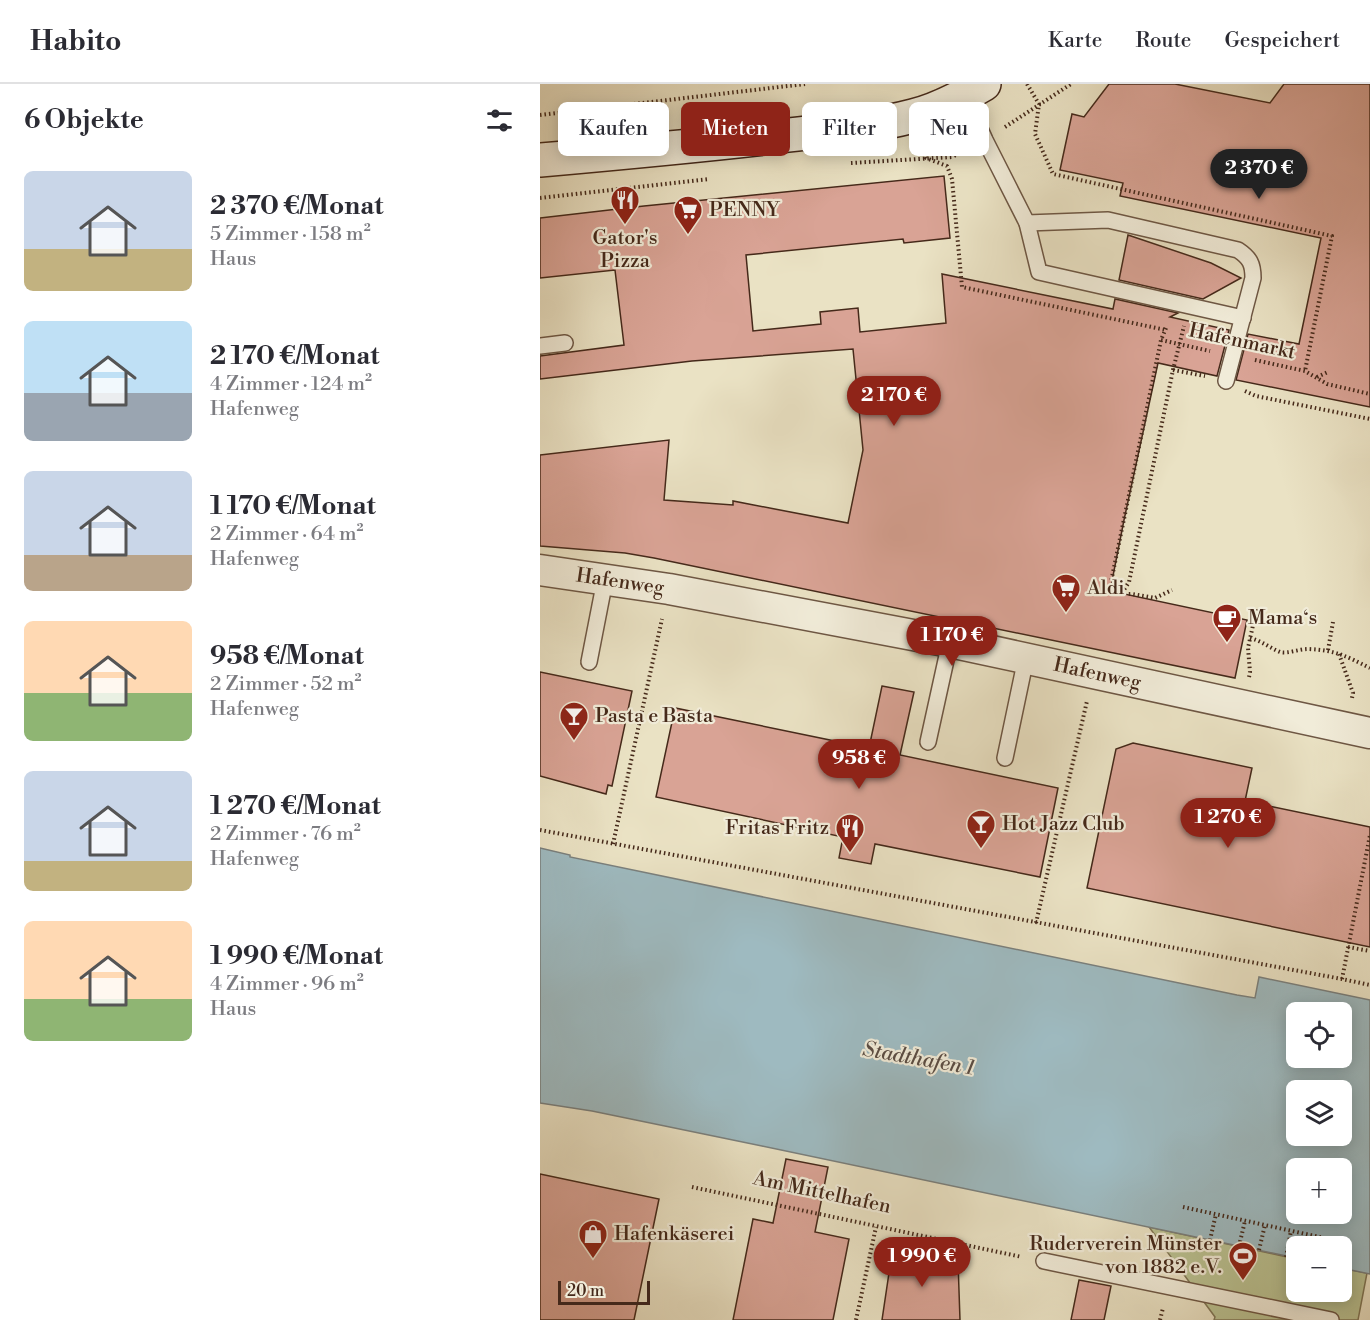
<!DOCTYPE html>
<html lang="de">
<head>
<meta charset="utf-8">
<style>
	:root { --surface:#fff; --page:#f7f7f7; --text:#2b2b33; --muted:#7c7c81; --line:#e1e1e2; --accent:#8f2418 }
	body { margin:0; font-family:"Libre Bodoni",serif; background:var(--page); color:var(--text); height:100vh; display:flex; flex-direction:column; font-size:22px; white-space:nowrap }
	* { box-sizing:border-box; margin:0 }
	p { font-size:20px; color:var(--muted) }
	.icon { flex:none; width:33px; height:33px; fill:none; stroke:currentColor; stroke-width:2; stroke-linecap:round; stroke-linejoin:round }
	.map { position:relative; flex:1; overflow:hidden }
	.details { display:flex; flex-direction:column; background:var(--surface); width:540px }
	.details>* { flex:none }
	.top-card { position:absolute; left:18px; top:18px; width:570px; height:54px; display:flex; gap:12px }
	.tools { position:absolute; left:746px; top:918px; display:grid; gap:12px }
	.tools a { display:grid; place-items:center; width:66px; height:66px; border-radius:9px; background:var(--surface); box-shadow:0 3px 15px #0003; font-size:30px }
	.scale { position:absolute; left:18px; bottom:15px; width:92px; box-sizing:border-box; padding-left:6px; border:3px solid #45291a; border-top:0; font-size:16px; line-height:21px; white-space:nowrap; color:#45291a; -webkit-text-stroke:4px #f1ecd9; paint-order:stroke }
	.price { position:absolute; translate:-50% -51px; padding:0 14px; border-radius:21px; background:var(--accent); color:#fff; font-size:20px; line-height:39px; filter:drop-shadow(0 2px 3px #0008) }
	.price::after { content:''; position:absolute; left:50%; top:36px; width:18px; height:14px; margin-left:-9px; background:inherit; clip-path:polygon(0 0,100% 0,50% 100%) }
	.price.current { background:#222; color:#fff }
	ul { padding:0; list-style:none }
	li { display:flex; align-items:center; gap:18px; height:150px; padding:0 24px }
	li span { display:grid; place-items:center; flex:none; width:168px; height:120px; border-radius:9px; color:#555 }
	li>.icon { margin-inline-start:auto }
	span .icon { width:72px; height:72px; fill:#fffc; stroke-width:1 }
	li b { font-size:26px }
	h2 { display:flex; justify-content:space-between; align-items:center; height:72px; padding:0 24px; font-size:26px }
	.tag { padding:0 21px; border-radius:9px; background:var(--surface); box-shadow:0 3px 15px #0003; font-size:21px; line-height:54px }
	.tag.current { background:var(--accent); color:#fff }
	header { display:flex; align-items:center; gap:36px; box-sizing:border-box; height:84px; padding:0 30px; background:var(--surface); border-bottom:2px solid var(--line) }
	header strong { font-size:28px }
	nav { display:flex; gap:33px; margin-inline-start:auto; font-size:21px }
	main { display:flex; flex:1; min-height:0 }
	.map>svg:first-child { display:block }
</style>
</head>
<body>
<header>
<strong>Habito</strong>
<nav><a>Karte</a><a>Route</a><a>Gespeichert</a></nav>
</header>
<main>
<section class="details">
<h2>6 Objekte<svg class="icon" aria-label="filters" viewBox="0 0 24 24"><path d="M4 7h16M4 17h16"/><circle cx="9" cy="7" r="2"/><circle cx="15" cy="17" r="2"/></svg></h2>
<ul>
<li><span style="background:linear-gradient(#c9d6e8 65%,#c2b280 0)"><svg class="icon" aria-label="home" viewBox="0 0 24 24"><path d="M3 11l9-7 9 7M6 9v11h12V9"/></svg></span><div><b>2 370 €/Monat</b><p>5 Zimmer · 158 m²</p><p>Haus</p></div></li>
<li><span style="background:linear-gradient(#bfe0f5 60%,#9aa5b1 0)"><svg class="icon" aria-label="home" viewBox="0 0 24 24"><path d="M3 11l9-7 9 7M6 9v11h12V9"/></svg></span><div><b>2 170 €/Monat</b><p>4 Zimmer · 124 m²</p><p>Hafenweg</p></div></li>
<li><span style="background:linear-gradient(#c9d6e8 70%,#b9a48a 0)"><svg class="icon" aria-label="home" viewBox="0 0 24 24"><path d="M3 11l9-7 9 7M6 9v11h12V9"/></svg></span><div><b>1 170 €/Monat</b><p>2 Zimmer · 64 m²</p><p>Hafenweg</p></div></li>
<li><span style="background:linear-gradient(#ffd9b3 60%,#8fb573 0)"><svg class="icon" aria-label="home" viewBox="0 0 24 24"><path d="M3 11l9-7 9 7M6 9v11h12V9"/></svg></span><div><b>958 €/Monat</b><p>2 Zimmer · 52 m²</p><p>Hafenweg</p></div></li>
<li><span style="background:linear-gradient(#c9d6e8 75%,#c2b280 0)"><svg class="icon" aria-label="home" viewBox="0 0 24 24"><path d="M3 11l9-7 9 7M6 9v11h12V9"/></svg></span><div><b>1 270 €/Monat</b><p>2 Zimmer · 76 m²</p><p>Hafenweg</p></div></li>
<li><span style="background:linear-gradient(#ffd9b3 65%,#8fb573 0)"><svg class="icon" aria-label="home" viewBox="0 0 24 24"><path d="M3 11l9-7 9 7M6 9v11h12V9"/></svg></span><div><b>1 990 €/Monat</b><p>4 Zimmer · 96 m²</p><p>Haus</p></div></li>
</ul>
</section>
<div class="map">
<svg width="830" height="1236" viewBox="0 0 830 1236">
	<rect width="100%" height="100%" fill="#eae2c4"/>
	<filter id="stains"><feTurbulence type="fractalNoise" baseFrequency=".00333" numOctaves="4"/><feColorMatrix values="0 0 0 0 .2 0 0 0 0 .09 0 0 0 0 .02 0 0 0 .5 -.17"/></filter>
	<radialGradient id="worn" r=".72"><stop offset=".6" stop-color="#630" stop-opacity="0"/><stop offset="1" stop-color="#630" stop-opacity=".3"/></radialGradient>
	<path fill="#bac292" stroke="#807656" stroke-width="1.5" d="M609,1143L756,1175V1208H801V1184L827,1189L818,1236H674L675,1233Z"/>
	<path fill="#9ebac0" stroke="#7a807e" stroke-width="1.5" fill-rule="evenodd" d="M0,764L30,771V773L697,911L715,914L719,893L830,916V1190L801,1184V1162H756V1174L222,1062L52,1027L0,1019ZM756,928H801V974H756ZM756,1006H801V1052H756ZM756,1084H801V1130H756Z"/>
	<g fill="#d9a395" stroke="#45291a" stroke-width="1.5">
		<path d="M569,0H635L730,19L744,0H830V323L696,296L708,250L759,260L781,154L580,112L583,99L520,86L532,30L544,33Z"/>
		<path d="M404,92L410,154L364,159L363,155L206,171L213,247L281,240L280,228L318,224L320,248L406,239L402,190L573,225L575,215L638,229L630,233L689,246L677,292L618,279L584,436L570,507L707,536L695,594L114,474L85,469L0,462V371L129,356L124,416L193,421V417L308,439L323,366L313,265L152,277L0,295V272L84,261L75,186L0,194V134L104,122Z"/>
		<path d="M588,151L671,179L701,194L663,215L579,196Z"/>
		<path d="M0,588L92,607L72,702L68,701L66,710L0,692Z"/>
		<path d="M342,602L374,608L360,671L518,704L500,793L335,760L331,780L299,774L303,753L116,713L135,624L329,664Z"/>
		<path d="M593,659L712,684L705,717L830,743V863L547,804L576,665Z"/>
		<path d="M246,1075L288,1083L275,1148L309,1155L293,1236H193L213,1135L233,1139Z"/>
		<path d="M0,1090L119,1115L94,1236H0Z"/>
		<path d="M353,1162L418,1177L420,1236H342Z"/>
		<path d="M539,1196L571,1202L564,1236H531Z"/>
	</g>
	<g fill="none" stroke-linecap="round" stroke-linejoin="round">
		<g stroke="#6e5744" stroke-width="18">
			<g id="lane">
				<path d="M425,11L445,56L487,139L499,188L703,234"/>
				<path d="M487,139L568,136L698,166C710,174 713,180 713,194L686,297"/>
				<path d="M0,262L25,259"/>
				<path d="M49,578L65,496"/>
				<path d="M388,658L410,558"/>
				<path d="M465,674L486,574"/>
				<path d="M504,1177L791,1236"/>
			</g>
		</g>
		<g stroke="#6e5744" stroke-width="33">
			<g id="street">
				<path id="s1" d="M0,486L129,505L410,558L830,649"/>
			</g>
		</g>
		<g stroke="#45291a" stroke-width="36">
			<path id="secondary" d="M0,76C78,69 155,62 233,53C280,47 327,44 373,32C398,26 422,13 444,0"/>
		</g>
		<g stroke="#45291a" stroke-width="4" stroke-dasharray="1.5 3" stroke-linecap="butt">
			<path d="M487,0L499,20L495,50L513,90L792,152L765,287"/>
			<path d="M0,31L265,0"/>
			<path d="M465,43L531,0"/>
			<path d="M382,60L386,74L407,82L412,95L422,203L626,246"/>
			<path d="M311,79L412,73L425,66"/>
			<path d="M0,114L169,95"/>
			<path d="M626,244L621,256L571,498L581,510H592L615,514L632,506"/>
			<path d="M621,256L670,267"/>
			<path d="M715,276L765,287L787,300L830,310"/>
			<path d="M633,286L665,292"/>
			<path d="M777,293L788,288"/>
			<path d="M705,307L716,312L830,335"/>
			<path d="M582,509L589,498L633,286L644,242"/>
			<path d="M710,554C722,557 730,564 740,568C748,570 759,565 768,565C795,566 806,572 830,584"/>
			<path d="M788,566L793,538"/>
			<path d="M799,570L813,609L812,614"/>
			<path d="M709,593L710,588L708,564L717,523"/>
			<path d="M0,746L802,895L830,901"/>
			<path d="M73,760L122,535"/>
			<path d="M496,839L547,617"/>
			<path d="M808,863L830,867"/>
			<path d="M802,895L830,751"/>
			<path d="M152,1103L482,1173"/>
			<path d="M643,1123L784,1154"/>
			<path d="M670,1156L676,1130"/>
			<path d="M699,1162L705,1137"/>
			<path d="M719,1166L725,1141"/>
			<path d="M746,1173L751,1147"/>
			<path d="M316,1236L336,1143"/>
			<path d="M620,1236L623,1224"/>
		</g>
		<use href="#lane" stroke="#f1ecd9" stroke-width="15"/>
		<use href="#street" stroke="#f1ecd9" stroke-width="30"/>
		<use href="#secondary" stroke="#f1ecd9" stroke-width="33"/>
	</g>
	<defs>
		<g id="restaurant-pin" transform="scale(1.5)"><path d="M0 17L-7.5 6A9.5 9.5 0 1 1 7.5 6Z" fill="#8f2418" stroke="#f1ecd9"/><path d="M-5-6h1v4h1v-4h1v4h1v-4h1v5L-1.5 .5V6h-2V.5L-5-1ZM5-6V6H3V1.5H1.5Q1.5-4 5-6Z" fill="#fff"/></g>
		<g id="supermarket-pin" transform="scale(1.5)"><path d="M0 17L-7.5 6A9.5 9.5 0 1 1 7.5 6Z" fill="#8f2418" stroke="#f1ecd9"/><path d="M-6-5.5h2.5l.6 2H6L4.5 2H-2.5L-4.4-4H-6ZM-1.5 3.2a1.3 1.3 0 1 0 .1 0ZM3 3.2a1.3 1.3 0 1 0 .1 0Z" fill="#fff"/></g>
		<g id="cafe-pin" transform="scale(1.5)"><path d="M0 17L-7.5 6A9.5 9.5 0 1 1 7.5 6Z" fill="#8f2418" stroke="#f1ecd9"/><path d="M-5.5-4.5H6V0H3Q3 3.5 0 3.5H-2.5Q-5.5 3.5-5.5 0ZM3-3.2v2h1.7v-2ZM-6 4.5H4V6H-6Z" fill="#fff"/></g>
		<g id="bar-pin" transform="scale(1.5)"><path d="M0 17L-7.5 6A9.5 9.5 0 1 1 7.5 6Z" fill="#8f2418" stroke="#f1ecd9"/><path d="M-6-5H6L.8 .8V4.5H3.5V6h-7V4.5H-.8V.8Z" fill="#fff"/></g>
		<g id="shop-pin" transform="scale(1.5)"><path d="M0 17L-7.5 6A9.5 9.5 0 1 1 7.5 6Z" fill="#8f2418" stroke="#f1ecd9"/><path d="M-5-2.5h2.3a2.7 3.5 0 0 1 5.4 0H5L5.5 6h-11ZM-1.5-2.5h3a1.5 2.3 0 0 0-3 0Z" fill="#fff"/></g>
		<g id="stadium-pin" transform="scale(1.5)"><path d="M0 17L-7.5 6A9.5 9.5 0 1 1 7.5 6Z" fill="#8f2418" stroke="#f1ecd9"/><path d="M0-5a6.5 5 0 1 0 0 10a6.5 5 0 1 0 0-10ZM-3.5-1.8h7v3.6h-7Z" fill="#fff"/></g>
	</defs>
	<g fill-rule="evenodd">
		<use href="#restaurant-pin" x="85" y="116"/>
		<use href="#supermarket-pin" x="148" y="126"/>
		<use href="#supermarket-pin" x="526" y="504"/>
		<use href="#cafe-pin" x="687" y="534"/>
		<use href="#bar-pin" x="34" y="632"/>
		<use href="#bar-pin" x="441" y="740"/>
		<use href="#restaurant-pin" x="310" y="744"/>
		<use href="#shop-pin" x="53" y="1150"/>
		<use href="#stadium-pin" x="703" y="1172"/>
	</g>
	<g text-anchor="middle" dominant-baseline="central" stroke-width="4.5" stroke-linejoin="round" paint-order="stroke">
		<g font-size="20" fill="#45291a" stroke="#f1ecd9" text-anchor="start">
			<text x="169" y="126">PENNY</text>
			<text x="85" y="154" text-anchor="middle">Gator's<tspan x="85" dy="23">Pizza</tspan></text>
			<text x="547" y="504">Aldi</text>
			<text x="708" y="534">Mama‘s</text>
			<text x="55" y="632">Pasta e Basta</text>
			<text x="462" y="740">Hot Jazz Club</text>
			<text x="289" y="744" text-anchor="end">Fritas Fritz</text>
			<text x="74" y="1150">Hafenkäserei</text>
			<text x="682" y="1160" text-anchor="end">Ruderverein Münster<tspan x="682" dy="23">von 1882 e.V.</tspan></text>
		</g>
		<g font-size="20" fill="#45291a" stroke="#f1ecd9">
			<text transform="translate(702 258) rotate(12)">Hafenmarkt</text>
			<text stroke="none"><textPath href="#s1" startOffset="81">Hafenweg</textPath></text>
			<text stroke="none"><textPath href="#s1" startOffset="567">Hafenweg</textPath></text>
			<text transform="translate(282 1109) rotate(12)">Am Mittelhafen</text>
		</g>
		<g font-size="21" font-style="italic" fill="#5b4d44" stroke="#f1ecd9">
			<text transform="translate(378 975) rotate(10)">Stadthafen 1</text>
		</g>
	</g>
	<rect width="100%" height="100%" filter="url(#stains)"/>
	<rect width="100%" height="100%" fill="url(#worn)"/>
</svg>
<div class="tools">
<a><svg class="icon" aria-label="locate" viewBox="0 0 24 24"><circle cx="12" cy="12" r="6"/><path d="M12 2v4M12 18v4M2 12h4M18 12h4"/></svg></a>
<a><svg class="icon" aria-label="layers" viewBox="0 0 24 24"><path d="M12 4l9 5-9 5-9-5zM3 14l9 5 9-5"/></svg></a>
<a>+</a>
<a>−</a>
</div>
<div class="scale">20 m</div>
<b class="price current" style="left:719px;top:116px">2 370 €</b>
<b class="price" style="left:354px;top:343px">2 170 €</b>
<b class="price" style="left:412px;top:583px">1 170 €</b>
<b class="price" style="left:319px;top:706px">958 €</b>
<b class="price" style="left:688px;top:765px">1 270 €</b>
<b class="price" style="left:382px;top:1204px">1 990 €</b>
<div class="top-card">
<a class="tag">Kaufen</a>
<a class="tag current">Mieten</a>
<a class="tag">Filter</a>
<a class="tag">Neu</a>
</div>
</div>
</main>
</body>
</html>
